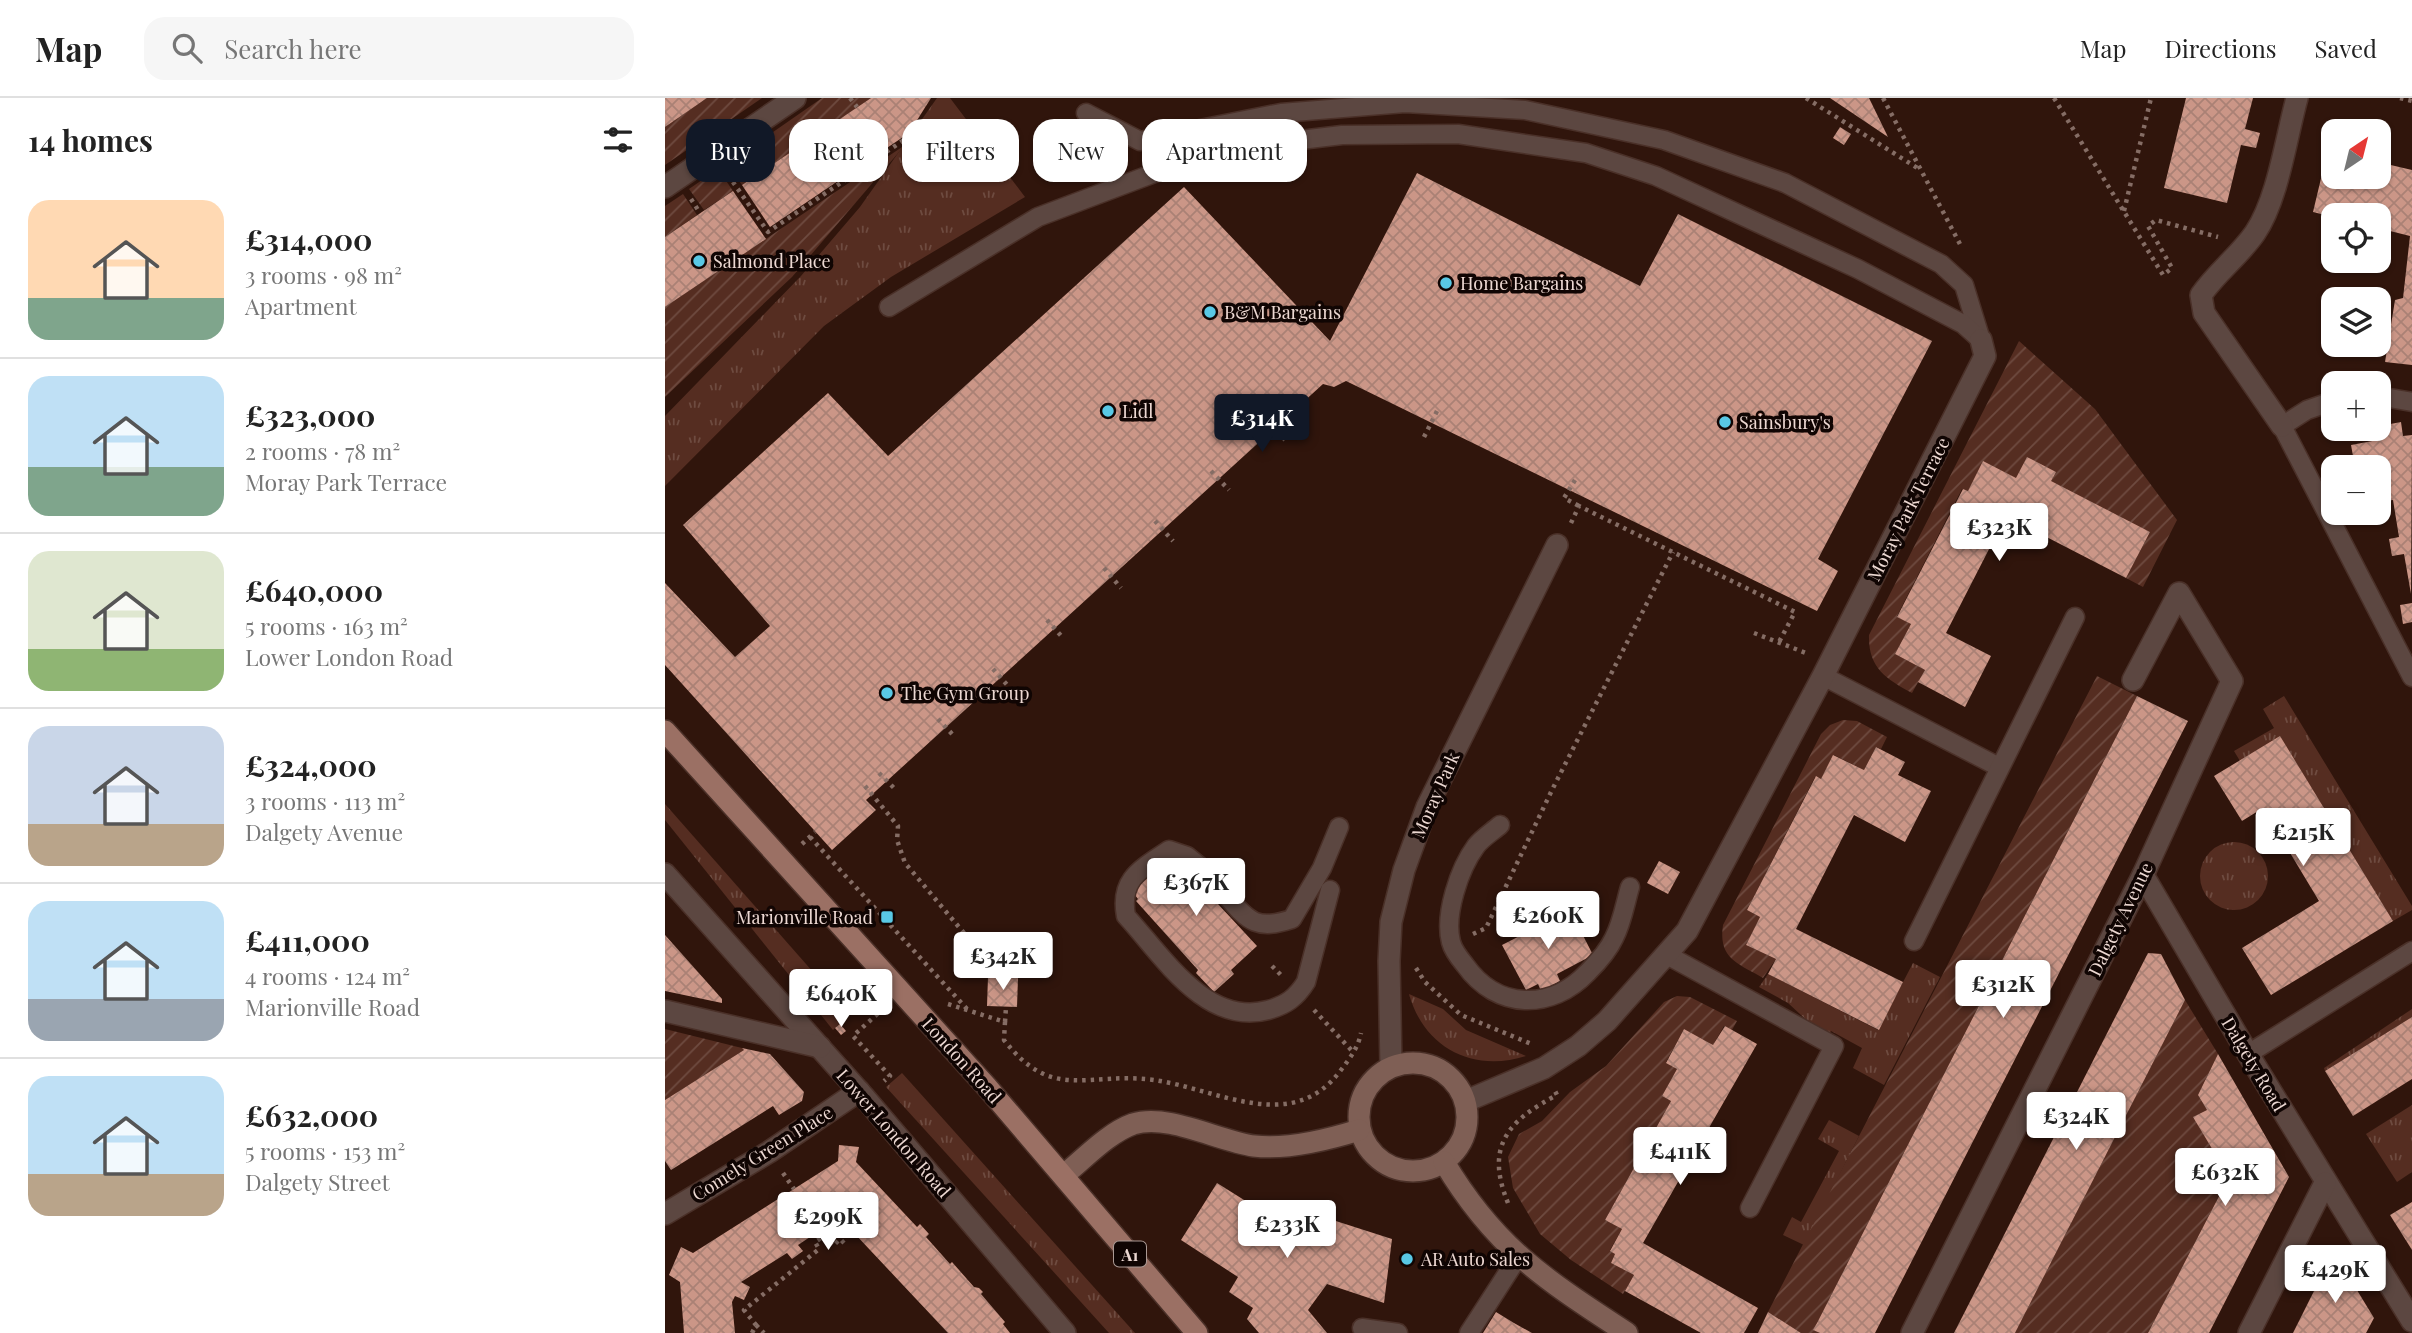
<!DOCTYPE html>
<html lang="en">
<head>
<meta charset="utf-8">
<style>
	:root { --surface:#fff; --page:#f6f6f6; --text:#222; --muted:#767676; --line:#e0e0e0; --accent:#111827 }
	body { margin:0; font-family:"Playfair Display",serif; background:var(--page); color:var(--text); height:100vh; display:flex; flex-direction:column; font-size:26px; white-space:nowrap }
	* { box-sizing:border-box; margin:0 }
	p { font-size:23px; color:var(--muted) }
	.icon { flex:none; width:38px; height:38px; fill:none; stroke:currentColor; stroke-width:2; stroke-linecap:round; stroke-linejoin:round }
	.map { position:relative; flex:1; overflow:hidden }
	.sheet { display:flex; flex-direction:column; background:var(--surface); width:665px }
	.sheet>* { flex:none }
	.hud { position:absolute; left:21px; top:21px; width:665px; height:63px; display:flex; gap:14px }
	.needle { width:46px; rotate:35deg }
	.controls { position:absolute; left:1656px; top:21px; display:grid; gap:14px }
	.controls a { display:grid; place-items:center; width:70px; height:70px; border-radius:14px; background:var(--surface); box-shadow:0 2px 5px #0004; font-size:35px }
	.price { position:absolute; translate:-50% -60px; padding:0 16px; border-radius:7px; background:#fff; color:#222; font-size:23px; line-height:46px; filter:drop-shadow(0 2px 4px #0008) }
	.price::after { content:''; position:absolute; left:50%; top:42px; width:21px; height:16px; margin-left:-10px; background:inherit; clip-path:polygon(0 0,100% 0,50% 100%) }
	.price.on { background:var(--accent); color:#fff }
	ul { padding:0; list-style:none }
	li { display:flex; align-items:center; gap:21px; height:175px; padding:0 28px }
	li+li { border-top:2px solid var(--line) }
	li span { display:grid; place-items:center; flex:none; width:196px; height:140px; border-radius:21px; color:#555 }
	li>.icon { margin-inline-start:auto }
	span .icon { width:84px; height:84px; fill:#fffc; stroke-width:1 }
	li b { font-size:30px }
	h2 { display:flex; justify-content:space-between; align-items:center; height:84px; padding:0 28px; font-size:30px }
	.pill { padding:0 24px; border-radius:21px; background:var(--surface); box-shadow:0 2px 5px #0004; font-size:24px; line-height:63px }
	.pill.on { background:var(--accent); color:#fff }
	header { display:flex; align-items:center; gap:42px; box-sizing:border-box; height:98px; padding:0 35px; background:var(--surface); border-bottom:2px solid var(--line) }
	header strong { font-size:33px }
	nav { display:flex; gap:38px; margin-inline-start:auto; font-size:24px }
	.search { width:490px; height:63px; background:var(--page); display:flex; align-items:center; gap:18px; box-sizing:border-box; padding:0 24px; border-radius:21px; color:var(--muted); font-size:26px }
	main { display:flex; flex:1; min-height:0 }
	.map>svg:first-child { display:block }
</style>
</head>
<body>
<header>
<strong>Map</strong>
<div class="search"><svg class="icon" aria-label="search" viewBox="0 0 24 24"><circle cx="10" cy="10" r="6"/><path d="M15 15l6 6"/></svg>Search here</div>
<nav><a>Map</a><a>Directions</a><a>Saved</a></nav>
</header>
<main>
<section class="sheet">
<h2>14 homes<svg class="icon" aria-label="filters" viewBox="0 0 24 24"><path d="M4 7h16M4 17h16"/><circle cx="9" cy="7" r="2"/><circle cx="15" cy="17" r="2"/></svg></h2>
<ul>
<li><span style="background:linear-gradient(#ffd9b3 70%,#7fa58c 0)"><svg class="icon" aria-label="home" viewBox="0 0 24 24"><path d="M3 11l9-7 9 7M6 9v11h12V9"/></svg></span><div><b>£314,000</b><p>3 rooms · 98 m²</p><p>Apartment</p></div></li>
<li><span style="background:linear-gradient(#bfe0f5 65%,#7fa58c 0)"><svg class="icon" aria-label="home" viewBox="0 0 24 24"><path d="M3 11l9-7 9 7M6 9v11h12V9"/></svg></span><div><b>£323,000</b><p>2 rooms · 78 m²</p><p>Moray Park Terrace</p></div></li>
<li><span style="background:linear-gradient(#dfe7d0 70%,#8fb573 0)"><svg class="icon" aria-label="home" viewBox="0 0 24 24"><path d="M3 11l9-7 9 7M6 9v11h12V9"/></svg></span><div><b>£640,000</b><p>5 rooms · 163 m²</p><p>Lower London Road</p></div></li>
<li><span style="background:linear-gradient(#c9d6e8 70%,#b9a48a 0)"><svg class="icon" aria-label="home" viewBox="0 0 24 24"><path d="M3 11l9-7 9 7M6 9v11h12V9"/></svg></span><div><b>£324,000</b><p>3 rooms · 113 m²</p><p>Dalgety Avenue</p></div></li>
<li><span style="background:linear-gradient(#bfe0f5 70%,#9aa5b1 0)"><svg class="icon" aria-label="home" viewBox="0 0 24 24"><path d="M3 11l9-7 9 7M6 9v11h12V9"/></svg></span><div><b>£411,000</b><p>4 rooms · 124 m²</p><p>Marionville Road</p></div></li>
<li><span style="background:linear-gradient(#bfe0f5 70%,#b9a48a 0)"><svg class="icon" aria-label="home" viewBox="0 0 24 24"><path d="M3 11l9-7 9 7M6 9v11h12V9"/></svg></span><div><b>£632,000</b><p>5 rooms · 153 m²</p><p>Dalgety Street</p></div></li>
</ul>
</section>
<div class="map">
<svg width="1747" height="1235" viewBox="0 0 1747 1235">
	<defs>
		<pattern id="grass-tufts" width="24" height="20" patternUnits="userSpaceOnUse" patternTransform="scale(1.75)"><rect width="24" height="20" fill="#552d21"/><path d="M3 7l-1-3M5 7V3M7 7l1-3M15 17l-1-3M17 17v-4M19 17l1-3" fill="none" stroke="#6e4b40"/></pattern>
		<pattern id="garden-furrows" width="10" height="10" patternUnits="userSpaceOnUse" patternTransform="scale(1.75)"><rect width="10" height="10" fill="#552d21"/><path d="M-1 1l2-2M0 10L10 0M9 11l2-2" fill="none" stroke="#6e4b40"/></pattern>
		<pattern id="building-cross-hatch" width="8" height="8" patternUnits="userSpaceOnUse" patternTransform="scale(1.75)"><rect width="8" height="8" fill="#cb9687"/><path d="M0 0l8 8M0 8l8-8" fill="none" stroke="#aa8175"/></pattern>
	</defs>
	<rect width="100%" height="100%" fill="#30150c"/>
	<g fill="url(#grass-tufts)">
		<path d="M272,0H285L360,99L226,179L159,228L0,388V318L136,178L195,109Z"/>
		<path d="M1619,598L1747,808V812L1728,823L1615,639L1575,663L1569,653L1609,630L1598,611Z"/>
		<path d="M0,706L185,916L168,932L0,722Z"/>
		<circle cx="1569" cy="778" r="34"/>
		<path d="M1248,865L1275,879L1219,987L1188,970L1197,950L1166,933L1162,941L1123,905L1094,889L1103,876L1213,932Z"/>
		<path d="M744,896L778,911L801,932L861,958C808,975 759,950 744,896Z"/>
		<path d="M1747,911V919L1660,973L1659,970Z"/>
		<path d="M237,975L470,1235H444L221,989Z"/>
		<path d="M1747,1007V1074L1732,1084L1701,1036Z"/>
		<path d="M1164,1022L1194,1038L1139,1147L1118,1137L1127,1119L1136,1124L1174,1053L1153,1041Z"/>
	</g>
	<g fill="url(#garden-furrows)">
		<path d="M42,0H97L0,67V29Z"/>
		<path d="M157,0H206L77,87L62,66Z"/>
		<path d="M240,47L127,179L0,299V209Z"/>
		<path d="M53,71L68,93L39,112L24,91Z"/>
		<path d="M18,96L32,117L0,139V108Z"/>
		<path d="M1354,243L1430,311L1512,422L1478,489L1461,480L1485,434L1351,380L1303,393L1297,391L1232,518L1246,526L1230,556L1260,572L1247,595C1221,581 1203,570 1204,537Z"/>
		<path d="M1432,578L1472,598L1152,1225L1149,1232L1155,1235H1136L1103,1214Z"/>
		<path d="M1178,622L1192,623L1222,639L1216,651L1211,649L1199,672L1169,657L1156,681L1150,679L1082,812L1095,819L1081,847L1111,861L1098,880C1073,865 1053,861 1058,827L1156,636L1165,627Z"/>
		<path d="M1012,898L1025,899L1072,923L1067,932L1059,928L1048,947L1019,931L1001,964L1012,971L997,998L1006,1003L940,1122L957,1131L945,1152L950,1156L946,1165L969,1177L958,1196L906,1162L875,1136L848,1090L843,1059L854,1036L877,1023L905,994L941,968L999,904Z"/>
		<path d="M1520,902L1553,956L1533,997L1542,1012L1529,1019L1564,1079L1483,1235H1350Z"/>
		<path d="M0,931L77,950L79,952L0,1002Z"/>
	</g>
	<g fill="url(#building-cross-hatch)">
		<path d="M0,0H42L0,29Z"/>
		<path d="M206,0H266L244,35L105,129L77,87Z"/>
		<path d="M1165,0H1204L1223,39Z"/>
		<path d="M1521,0H1588L1580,31L1595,35L1591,50L1576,47L1562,105L1499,90Z"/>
		<path d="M1175,29L1186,36L1179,47L1168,40Z"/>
		<path d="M1663,51L1668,52V79H1713V64L1747,72V267L1720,264L1730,202L1738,200L1745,138L1713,130V117L1668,119L1648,114Z"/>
		<path d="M752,75L975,188L1013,116L1267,243L1153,461L1173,473L1152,513L681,283L669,289L658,286L201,702L211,712L167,752L0,567V485L70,559L105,528L18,427L163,295L223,358L519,89L665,243Z"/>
		<path d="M68,93L101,141L0,209V139Z"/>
		<path d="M1736,324L1738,338L1747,337L1746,496L1739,456L1727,458L1724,441L1734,439L1728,402L1713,404V369H1690L1686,347L1718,341L1715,328Z"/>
		<path d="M1362,359L1391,374L1386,383L1485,434L1461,480L1341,418L1281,535L1326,558L1300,609L1253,584L1260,572L1230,556L1246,526L1232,519L1298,391L1303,393L1318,363L1351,380Z"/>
		<path d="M1747,505V524L1738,526L1735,507Z"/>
		<path d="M1472,598L1523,623L1210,1235H1155L1148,1232L1152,1225Z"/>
		<path d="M1615,638L1728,823L1606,897L1577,850L1654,803L1598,710L1577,723L1549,678Z"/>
		<path d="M1211,649L1240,664L1233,677L1266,693L1240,744L1189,717L1131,831L1238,884L1214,932L1103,876L1111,861L1081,847L1095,819L1082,812L1151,678L1156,681L1168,657L1199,672Z"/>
		<path d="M509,755L534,783L552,766L572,789L553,806L592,848L566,872L569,876L549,894L531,875L533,872L471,803L473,801L467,793Z"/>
		<path d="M994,763L1015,774L1003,796L982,785Z"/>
		<path d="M905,812L928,857L892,876L895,883L876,893L873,886L861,892L837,847Z"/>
		<path d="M0,837L57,901V905L0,893Z"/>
		<path d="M1483,855L1496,856L1520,902L1350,1235H1289Z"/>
		<path d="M323,879L353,880L352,909L322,908Z"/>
		<path d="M1747,919V981L1688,1018L1660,973Z"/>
		<path d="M175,926L181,933L176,937L170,930Z"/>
		<path d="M1060,928L1092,946L978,1145L1093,1210L1079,1235H1036L960,1193L969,1177L946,1165L950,1156L945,1153L957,1131L940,1122L1006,1003L997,998L1012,971L1001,965L1019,931L1048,947Z"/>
		<path d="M77,950L105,956L139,994L137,1003L114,1017L108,1008L6,1072L0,1063V1002L79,952Z"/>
		<path d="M1553,956L1624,1079L1544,1235H1483L1564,1079L1528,1019L1542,1012L1533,997Z"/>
		<path d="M174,1047L194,1049L191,1064L252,1129L255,1126L264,1136L261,1139L285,1166L287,1164L309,1189L314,1190L318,1194L316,1196L340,1224L338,1226L345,1235H283L190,1136L157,1131L133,1147L138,1153L127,1161L122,1155L76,1184L85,1189L79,1202L70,1198L67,1204L70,1235H19L15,1184L4,1177L16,1149L28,1155L173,1063Z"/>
		<path d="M552,1085L611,1122L620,1109L644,1124L649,1116L727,1141L719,1205L662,1186L643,1212L662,1235H594L582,1221L588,1210L564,1194L573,1179L516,1142Z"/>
		<path d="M1747,1104V1152L1725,1117Z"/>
		<path d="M1666,1159L1673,1161L1709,1220L1701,1235H1628Z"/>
		<path d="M831,1214L849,1225L867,1235H818Z"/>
		<path d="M1103,1214L1136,1235H1093Z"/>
	</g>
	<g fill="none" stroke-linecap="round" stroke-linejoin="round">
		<g stroke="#4a3028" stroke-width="21">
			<g id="lane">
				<path d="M421,15L475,43L616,15L740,5L860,12L999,42L1120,85L1276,166L1299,187L1316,242"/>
				<path d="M224,209L373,119L532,59L585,48L677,37L793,36L921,55L991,78L1193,171L1298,226L1316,242"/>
				<path d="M1713,298L1747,304"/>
				<path d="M1668,303L1642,312L1617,328L1747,579"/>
				<path d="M1158,578L1334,669"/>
				<path d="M835,727C827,734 817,740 811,748C794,771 779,817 786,844C788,852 795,861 800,867C832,912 886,913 923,874C933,864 943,853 949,840C957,825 960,806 965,789"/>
				<path d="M543,775L522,758L504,752C476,771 454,781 461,818C497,857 541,929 603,912C621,907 631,900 641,884L665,792"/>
				<path d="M562,798C584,825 593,832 627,821L657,770L674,729"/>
				<path d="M1249,843L1410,519"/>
				<path d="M1002,857L1169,948L1085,1110"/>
				<path d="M1583,956L1747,853"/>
				<path d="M697,1230L733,1235"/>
				<path d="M804,1235L853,1159"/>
			</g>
		</g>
		<g stroke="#4a3028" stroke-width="24">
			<g id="street">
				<path d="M0,89L130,0"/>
				<path d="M1617,328L1539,215L1536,197C1552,174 1574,158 1590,135C1613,101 1621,40 1632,0"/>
				<path d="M0,776L200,1000L400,1235"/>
				<path d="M1478,777L1583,956L1747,1223"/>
				<path d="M0,913L155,949"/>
				<path d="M726,969L724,863L726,824L739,772L762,709L892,447"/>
				<path d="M801,1003L879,970L913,948L942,923L1022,833L1158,578L1320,258L1316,242"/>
				<path d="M0,1116L104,1054L194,993"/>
				<path d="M1247,1235L1478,777L1567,583L1514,495L1468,582"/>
				<path d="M1584,1235L1660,1085"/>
			</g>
		</g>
		<g stroke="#4a3028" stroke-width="24">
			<g id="secondary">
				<circle cx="748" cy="1019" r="54"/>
				<path d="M779,1064C830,1150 881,1182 962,1235"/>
				<path d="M399,1077C420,1060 443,1035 468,1026C503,1015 553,1043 589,1048C623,1052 662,1042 694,1032"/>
			</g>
		</g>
		<g stroke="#4a3028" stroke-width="24">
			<path id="primary" d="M0,633L322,989L532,1235"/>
		</g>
		<g stroke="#856d65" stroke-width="4.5" stroke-dasharray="3.5 5" stroke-linecap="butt">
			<path d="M185,0L192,9"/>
			<path d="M1141,0L1254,71"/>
			<path d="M1218,0L1296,148"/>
			<path d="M1389,0L1498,177L1507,170L1483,128L1491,122L1553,139"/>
			<path d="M1735,0L1747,3"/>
			<path d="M137,27L146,41"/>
			<path d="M91,58L100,72"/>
			<path d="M63,77L103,134L242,40"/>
			<path d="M26,101L35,115"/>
			<path d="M1459,113L1486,0"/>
			<path d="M602,322L620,342"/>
			<path d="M759,339L772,313"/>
			<path d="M546,373L564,392"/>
			<path d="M910,382L899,400L914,408"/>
			<path d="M490,423L508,443"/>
			<path d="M906,425L914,408L1130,514L1114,544"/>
			<path d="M439,470L456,490"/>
			<path d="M382,522L399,541"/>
			<path d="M1089,535L1141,555"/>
			<path d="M328,571L344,589"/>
			<path d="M273,621L289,638"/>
			<path d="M214,675L230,691"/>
			<path d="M200,688L233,728L232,742L240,765L336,879"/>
			<path d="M145,739L302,911"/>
			<path d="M137,746L150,734"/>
			<path d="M808,836L821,830L887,692L1008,454"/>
			<path d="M607,868L617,878"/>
			<path d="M751,870L760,884L796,917L869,947"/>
			<path d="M283,906L340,924L339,942C388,1005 422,973 489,982C553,991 627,1038 676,972C685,960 693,950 696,935"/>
			<path d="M219,910L188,938L225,978L219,983"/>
			<path d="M649,912L689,955"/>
			<path d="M340,924L341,909"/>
			<path d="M118,1075L129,1091"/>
			<path d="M843,1105C820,1049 842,1023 892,997L890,993"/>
			<path d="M159,1138L168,1148L175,1141L182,1148"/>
			<path d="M91,1227L99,1235"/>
			<path d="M87,1235L91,1227L79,1212L154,1151L150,1144L159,1138L155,1133"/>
		</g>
		<use href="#lane" stroke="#5c4741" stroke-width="18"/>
		<use href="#street" stroke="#5c4741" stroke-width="21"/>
		<use href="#secondary" stroke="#7f5f55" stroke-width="21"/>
		<use href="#primary" stroke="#9b7064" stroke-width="21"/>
	</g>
	<g fill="#59c8e5" stroke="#100503" stroke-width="2.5">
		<circle cx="34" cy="163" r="7"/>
		<circle cx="781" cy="185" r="7"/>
		<circle cx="545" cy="214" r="7"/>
		<circle cx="443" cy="313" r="7"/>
		<circle cx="1060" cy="324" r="7"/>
		<circle cx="222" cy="595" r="7"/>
		<rect x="215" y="812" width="14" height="14" rx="3.5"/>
		<circle cx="742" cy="1161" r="7"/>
	</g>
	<g text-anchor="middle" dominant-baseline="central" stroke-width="7" stroke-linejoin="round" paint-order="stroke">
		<rect fill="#100503" stroke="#aa9994" stroke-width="2" x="449" y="1143.5" width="32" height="25" rx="5"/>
		<g font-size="16" font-weight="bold" fill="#ecd8d2">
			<text x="465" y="1156">A1</text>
		</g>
		<g font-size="18" fill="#ecd8d2" stroke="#100503" text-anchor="start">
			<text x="48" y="163">Salmond Place</text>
			<text x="795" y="185">Home Bargains</text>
			<text x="559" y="214">B&amp;M Bargains</text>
			<text x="457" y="313">Lidl</text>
			<text x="1074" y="324">Sainsbury's</text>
			<text x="236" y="595">The Gym Group</text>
			<text x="208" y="819" text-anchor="end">Marionville Road</text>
			<text x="756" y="1161">AR Auto Sales</text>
		</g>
		<g font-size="18" fill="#ecd8d2" stroke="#100503">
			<text transform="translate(1243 411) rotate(-63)">Moray Park Terrace</text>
			<text transform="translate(770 697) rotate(-66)">Moray Park</text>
			<text transform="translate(1455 821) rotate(-64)">Dalgety Avenue</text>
			<text transform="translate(297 962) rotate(48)">London Road</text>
			<text transform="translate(1589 966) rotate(59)">Dalgety Road</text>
			<text transform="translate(229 1035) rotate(49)">Lower London Road</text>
			<text transform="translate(97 1055) rotate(-32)">Comely Green Place</text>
		</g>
	</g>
</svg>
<div class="controls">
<a><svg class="needle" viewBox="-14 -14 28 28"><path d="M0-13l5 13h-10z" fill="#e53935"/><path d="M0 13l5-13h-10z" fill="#767676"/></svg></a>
<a><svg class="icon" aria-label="locate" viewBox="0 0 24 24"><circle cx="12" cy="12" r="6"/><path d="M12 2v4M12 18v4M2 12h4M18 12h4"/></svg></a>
<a><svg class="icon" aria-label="layers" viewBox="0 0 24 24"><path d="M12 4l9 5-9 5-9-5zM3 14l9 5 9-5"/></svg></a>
<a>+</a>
<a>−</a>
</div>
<b class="price on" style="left:597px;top:356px">£314K</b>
<b class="price" style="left:1334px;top:465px">£323K</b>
<b class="price" style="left:1638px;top:770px">£215K</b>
<b class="price" style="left:531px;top:820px">£367K</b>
<b class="price" style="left:883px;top:853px">£260K</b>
<b class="price" style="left:338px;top:894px">£342K</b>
<b class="price" style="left:1338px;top:922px">£312K</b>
<b class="price" style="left:176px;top:931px">£640K</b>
<b class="price" style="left:1411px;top:1054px">£324K</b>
<b class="price" style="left:1015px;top:1089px">£411K</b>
<b class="price" style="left:1560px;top:1110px">£632K</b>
<b class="price" style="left:163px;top:1154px">£299K</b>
<b class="price" style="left:622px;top:1162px">£233K</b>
<b class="price" style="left:1670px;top:1207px">£429K</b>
<div class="hud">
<a class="pill on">Buy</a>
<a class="pill">Rent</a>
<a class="pill">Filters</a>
<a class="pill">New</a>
<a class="pill">Apartment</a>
</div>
</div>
</main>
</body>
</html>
